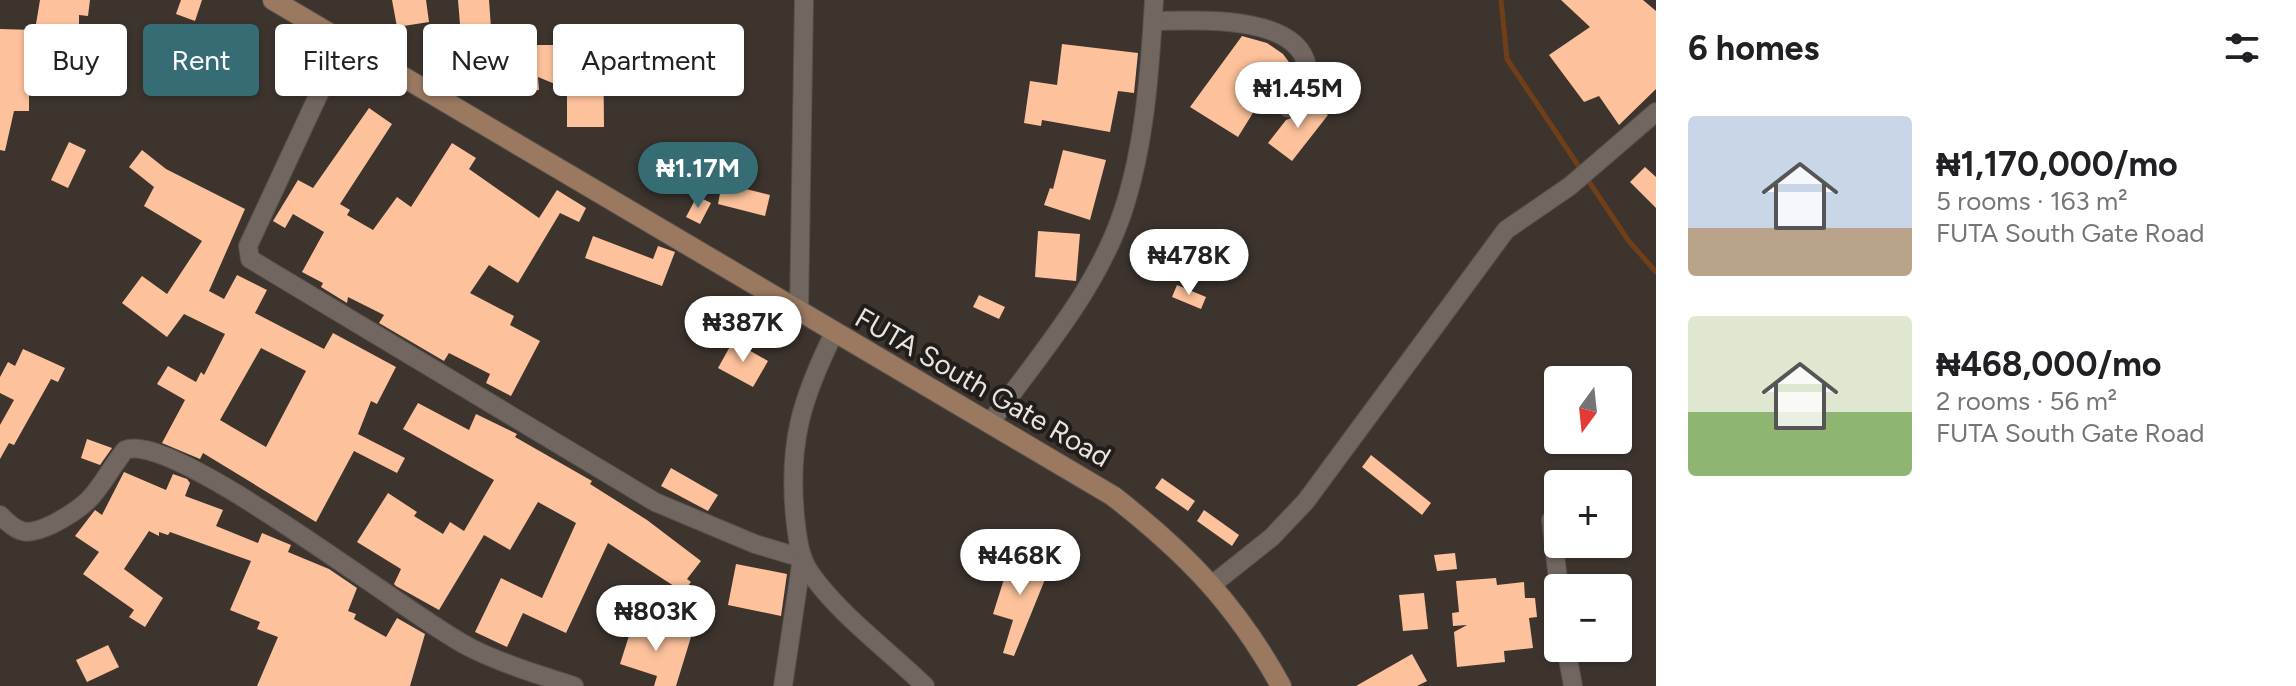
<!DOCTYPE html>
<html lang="en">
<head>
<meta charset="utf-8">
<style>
	:root { --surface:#fff; --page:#f6f6f6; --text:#202124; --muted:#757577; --accent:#366d75 }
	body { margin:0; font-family:Figtree,sans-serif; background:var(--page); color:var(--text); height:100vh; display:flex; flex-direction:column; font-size:30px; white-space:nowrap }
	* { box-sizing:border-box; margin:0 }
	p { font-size:26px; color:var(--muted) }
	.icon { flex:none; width:44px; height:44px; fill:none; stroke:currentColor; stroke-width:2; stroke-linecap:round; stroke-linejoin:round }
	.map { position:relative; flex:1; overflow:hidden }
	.sheet { display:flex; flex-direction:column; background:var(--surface); width:640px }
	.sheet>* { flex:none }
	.hud { position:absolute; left:24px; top:24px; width:760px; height:72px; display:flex; gap:16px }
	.needle { width:52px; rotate:195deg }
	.tools { position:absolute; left:1544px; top:366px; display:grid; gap:16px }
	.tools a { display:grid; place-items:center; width:88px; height:88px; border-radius:8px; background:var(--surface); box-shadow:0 2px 6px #0004; font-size:40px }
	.price { position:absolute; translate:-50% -68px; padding:0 18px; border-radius:28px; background:#fff; color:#222; font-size:26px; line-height:52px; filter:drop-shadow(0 2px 4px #0008) }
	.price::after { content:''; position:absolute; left:50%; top:48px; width:24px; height:18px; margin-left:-12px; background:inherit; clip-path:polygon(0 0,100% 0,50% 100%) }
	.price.active { background:var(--accent); color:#fff }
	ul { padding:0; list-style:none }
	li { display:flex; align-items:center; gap:24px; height:200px; padding:0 32px }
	li span { display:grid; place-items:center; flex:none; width:224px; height:160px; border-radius:8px; color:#555 }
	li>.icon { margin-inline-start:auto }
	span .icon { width:96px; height:96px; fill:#fffc; stroke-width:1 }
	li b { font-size:34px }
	h2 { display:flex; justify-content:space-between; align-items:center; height:96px; padding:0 32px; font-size:34px }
	.pill { padding:0 28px; border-radius:8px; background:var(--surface); box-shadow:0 2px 6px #0004; font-size:28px; line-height:72px }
	.pill.active { background:var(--accent); color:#fff }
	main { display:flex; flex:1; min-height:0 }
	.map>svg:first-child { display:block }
</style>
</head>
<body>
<main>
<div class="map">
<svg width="1656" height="686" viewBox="0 0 1656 686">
	<rect width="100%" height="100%" fill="#3d342e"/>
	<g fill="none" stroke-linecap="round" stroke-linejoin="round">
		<path stroke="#703f19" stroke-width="5" d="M1501,0L1507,59L1628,240L1656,272"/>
	</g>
	<g fill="#fdc29b" fill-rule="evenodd">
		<path d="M40,0H90L88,16L79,15V55L122,58L120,74L92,72V67H60V59L29,58V111H14L5,151L0,150V29L35,30Z"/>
		<path d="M181,0H202L195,21L176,14Z"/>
		<path d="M392,0H426L429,22L397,27Z"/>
		<path d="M458,0H489L491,28L534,25L536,45H565L564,26H603L604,127H567V89L538,77L539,90L504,93L502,70L464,73Z"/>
		<path d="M1561,0H1643L1656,11V89L1619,125L1599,96L1584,102L1549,55L1590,27Z"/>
		<path d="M1242,36L1267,43L1283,54L1297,73L1292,80L1294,83L1279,101L1277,111L1261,100L1238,137L1190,107Z"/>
		<path d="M1062,44L1138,53L1134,93L1118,91L1110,132L1042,120L1041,126L1024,123L1030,81L1057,85Z"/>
		<path d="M1314,97L1320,101L1316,106L1328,115L1292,161L1268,143L1286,120L1296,116Z"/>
		<path d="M369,108L392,124L340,204L350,210L347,215L373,230L397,197L411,207L452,143L476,158L469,169L539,218L557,190L586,208L579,222L560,213L518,283L489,265L470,293L514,316L510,325L540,341L511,396L486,383L490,374L449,353L444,361L379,323L384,315L348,297L347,303L321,287L323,283L302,272L324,232L293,214L285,228L273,221L298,180L313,188Z"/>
		<path d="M69,142L86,150L68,188L51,180Z"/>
		<path d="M142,150L166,169L245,209L209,291L224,299L237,275L267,290L255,313L324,349L333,333L396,367L377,404L371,401L358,434L405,458L397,473L354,451L316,522L203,453L200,459L162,443L185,400L157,384L168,366L196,382L201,372L204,375L225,334L184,314L167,337L122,303L142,276L167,294L202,241L144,206L154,187L129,167ZM261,348L306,371L266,447L220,420Z"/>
		<path d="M1063,150L1106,160L1090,220L1044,205L1050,188L1053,189Z"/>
		<path d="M1645,167L1656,177V208L1630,182Z"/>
		<path d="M722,183L770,195L765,216L718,204Z"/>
		<path d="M697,196L711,203L700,224L686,217Z"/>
		<path d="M1038,231L1080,234L1076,281L1035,277Z"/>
		<path d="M593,236L653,259L658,246L675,252L662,286L585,258Z"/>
		<path d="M1177,285L1206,297L1201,309L1172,297Z"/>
		<path d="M979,295L1005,307L999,319L973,307Z"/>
		<path d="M733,341L768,361L753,387L718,368Z"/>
		<path d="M23,349L65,368L58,382L51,379L14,445L9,443L0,459V425L14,400L0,393V377L8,362L15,366Z"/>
		<path d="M418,403L469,430L476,414L517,434L515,437L592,481L590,484L647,520L701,561L687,579L691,582L683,592L608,543L566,633L523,613L507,647L475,632L501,578L542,598L576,523L538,502L510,550L484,535L439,610L396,586L394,584L401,569L357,542L388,493L417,512L414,516L443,534L450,522L464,531L494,480L403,429Z"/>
		<path d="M87,439L112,448L100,465L81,458Z"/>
		<path d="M1371,455L1431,503L1422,515L1362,467Z"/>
		<path d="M671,468L718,495L708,511L661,486Z"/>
		<path d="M124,472L166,490L173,474L187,479L190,483L185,496L223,510L216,526L258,543L262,533L291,545L288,552L329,569L357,588L348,611L356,614L354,619L386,637L397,618L425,634L410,686H257L278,637L257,629L260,622L230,610L251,561L170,532L168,535L159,532V536L149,531L124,569L163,598L145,627L129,617L134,610L83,574L99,552L75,536L95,510L102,515Z"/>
		<path d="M1162,478L1195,501L1188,511L1155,488Z"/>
		<path d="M1204,510L1239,535L1232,546L1197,521Z"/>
		<path d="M1455,553L1457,569L1437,571L1434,555Z"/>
		<path d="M1026,554L1043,559L1039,569L1048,572L1014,656L1003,653L1013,620L993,614L1010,560L1023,565Z"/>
		<path d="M736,564L787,574L781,616L728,605Z"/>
		<path d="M1496,578L1497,585L1524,582L1525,598H1535L1537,617L1529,618L1533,648L1504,651L1505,662L1457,667L1454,632L1467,625L1453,626L1452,613L1459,612L1456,581Z"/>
		<path d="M1424,593L1428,629L1403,631L1399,595Z"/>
		<path d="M634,620L691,637L676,686H654L657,676L620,664Z"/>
		<path d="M108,645L119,667L87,682L76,660Z"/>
		<path d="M1412,654L1427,681L1417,686H1356Z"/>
	</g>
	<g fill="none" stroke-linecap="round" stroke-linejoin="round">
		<g stroke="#57504b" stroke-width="20">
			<g id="street">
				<path d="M1153,21C1194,21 1296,13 1307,66C1309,71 1310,78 1307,84C1304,92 1294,101 1288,108"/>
				<path d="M344,40L248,246L250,259L655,502L755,544L802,558"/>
				<path d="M799,311L804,0"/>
				<path d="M834,333C802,398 788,442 795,516C797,535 799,558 811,574C839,614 889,651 925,686"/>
				<path d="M990,423C1038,357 1097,290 1123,211C1145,145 1150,69 1154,0"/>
				<path d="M0,515C19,535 28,536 53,524C99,500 96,488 125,450C175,430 413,620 471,648C503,664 539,675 574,686"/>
				<path d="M1551,520L1559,588"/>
				<path d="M1213,584L1272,537L1306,501L1506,230L1570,186L1656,112"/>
				<path d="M1566,648L1573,686"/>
				<path d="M783,686L802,558"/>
			</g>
		</g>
		<g stroke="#57504b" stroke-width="22">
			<path id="secondary" d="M273,0L1113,496C1186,553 1236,604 1281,686"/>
		</g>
		<use href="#street" stroke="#716660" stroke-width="18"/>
		<use href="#secondary" stroke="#9b7961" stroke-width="20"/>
	</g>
	<g text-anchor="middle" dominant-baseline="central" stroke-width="8" stroke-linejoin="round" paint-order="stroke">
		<g font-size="28" fill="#eae4e0" stroke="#211d1a">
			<text transform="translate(983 387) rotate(30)">FUTA South Gate Road</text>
		</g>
	</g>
</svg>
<div class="tools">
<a><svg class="needle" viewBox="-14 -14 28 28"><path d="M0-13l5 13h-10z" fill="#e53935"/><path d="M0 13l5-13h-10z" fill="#757577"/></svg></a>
<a>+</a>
<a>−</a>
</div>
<b class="price" style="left:1298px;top:130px">₦1.45M</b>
<b class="price active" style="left:698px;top:210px">₦1.17M</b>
<b class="price" style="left:1189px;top:297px">₦478K</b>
<b class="price" style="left:743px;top:364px">₦387K</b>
<b class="price" style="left:1020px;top:597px">₦468K</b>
<b class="price" style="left:656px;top:653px">₦803K</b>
<div class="hud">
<a class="pill">Buy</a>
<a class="pill active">Rent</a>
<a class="pill">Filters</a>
<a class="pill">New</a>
<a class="pill">Apartment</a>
</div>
</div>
<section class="sheet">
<h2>6 homes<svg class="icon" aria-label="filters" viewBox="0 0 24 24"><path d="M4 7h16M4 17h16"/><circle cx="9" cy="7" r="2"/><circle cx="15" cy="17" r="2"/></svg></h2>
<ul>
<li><span style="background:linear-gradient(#c9d6e8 70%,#b9a48a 0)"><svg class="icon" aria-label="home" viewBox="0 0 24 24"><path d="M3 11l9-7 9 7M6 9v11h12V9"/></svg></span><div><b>₦1,170,000/mo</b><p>5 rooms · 163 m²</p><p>FUTA South Gate Road</p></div></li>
<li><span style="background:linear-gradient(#dfe7d0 60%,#8fb573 0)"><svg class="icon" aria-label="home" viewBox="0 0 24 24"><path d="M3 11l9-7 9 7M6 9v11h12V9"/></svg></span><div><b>₦468,000/mo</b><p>2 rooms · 56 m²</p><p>FUTA South Gate Road</p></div></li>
</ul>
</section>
</main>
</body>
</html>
